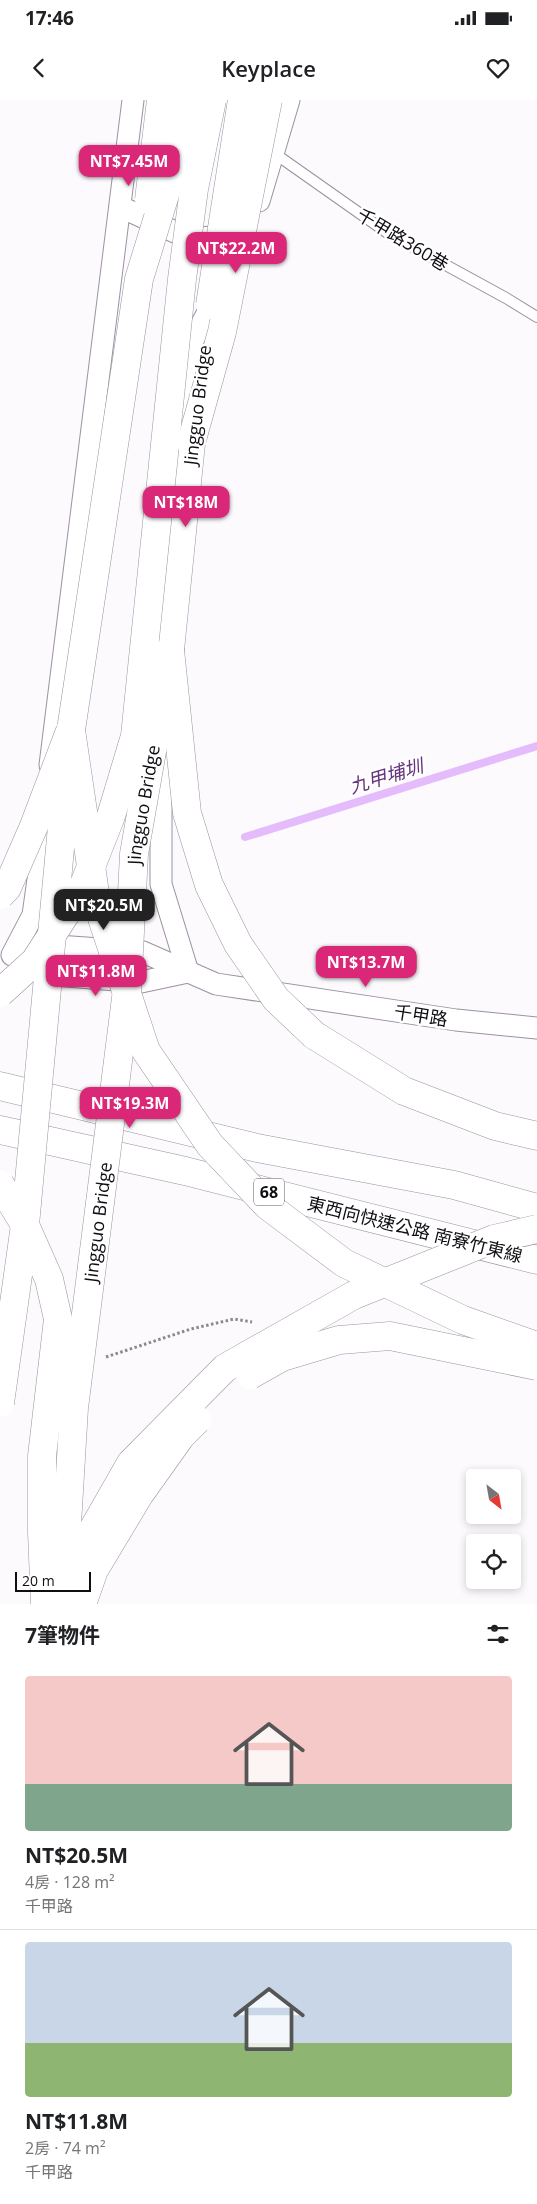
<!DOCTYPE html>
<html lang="zh-TW">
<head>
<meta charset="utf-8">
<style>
	:root { --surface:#fff; --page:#f6f6f6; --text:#202124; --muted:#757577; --line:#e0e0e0; --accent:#db2777 }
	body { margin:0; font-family:"Open Sans","Noto Sans TC",sans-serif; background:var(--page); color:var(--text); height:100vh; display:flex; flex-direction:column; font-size:19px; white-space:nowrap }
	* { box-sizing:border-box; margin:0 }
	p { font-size:16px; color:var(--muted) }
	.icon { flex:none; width:28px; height:28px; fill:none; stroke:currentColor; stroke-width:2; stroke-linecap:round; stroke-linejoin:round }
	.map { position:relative; height:1504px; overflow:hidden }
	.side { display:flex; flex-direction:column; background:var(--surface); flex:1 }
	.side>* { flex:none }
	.needle { width:32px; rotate:149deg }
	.fabs { position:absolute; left:466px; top:1369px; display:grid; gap:10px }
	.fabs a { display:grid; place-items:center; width:55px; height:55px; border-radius:5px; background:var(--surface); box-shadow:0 2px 8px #0003; font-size:25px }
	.scale { position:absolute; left:15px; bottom:12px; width:76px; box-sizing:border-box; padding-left:5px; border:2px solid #110e13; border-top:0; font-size:14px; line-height:18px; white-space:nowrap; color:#110e13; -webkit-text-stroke:4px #fff; paint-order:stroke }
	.price { position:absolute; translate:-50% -42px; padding:0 11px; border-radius:10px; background:var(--accent); color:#fff; font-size:16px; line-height:32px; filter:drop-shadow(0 1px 2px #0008) }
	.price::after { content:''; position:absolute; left:50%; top:30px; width:15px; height:11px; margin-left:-8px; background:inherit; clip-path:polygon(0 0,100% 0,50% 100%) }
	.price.current { background:#222; color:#fff }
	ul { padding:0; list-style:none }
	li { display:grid; align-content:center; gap:10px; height:265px; padding:0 25px }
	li+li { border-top:1px solid var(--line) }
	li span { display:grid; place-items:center; height:155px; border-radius:5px; color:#555 }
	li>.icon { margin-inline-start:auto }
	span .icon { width:90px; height:90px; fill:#fffc; stroke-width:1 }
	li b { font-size:21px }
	h2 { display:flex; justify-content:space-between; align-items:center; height:60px; padding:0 25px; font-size:21px }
	.status { display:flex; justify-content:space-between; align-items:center; height:35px; padding:0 25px; background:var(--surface); direction:ltr }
	.status svg { height:14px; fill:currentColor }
	header { display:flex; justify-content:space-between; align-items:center; height:65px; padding:0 25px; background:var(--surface); font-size:22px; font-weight:600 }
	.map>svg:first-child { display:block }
</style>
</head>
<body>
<div class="status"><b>17:46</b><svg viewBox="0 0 49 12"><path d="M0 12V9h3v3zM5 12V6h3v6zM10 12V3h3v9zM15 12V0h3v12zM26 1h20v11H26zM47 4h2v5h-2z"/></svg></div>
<header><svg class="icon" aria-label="back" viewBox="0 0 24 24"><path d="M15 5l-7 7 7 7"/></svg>Keyplace<svg class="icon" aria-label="heart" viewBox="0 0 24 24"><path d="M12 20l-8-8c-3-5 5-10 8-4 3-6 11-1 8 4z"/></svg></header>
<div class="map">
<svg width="537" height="1504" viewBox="0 0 537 1504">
	<rect width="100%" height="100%" fill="#fcfafd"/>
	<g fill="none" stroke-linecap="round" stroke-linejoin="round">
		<path stroke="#e4bbfb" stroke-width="8" d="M245,737L537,646"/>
		<g stroke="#9b92a0" stroke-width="12">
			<path id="service" d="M274,53L389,134L506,198L537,217"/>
		</g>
		<g stroke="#9b92a0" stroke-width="23">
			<g id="minor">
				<path d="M259,101L289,0"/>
				<path d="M121,107L190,139L235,135"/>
				<path d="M177,352L191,244L218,193"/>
				<path d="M161,652V784L188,872"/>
				<path d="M50,665L133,0"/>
				<path d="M38,850L57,846L143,852L216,884L456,920L537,928"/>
				<path d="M12,855L33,815L48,708"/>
				<path d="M35,866L54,875L141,882L188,872"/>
			</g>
		</g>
		<g stroke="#9b92a0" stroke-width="29">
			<path id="secondary" d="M170,550L191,343"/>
		</g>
		<g stroke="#9b92a0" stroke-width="29">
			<g id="trunk">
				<path d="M314,935L404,991L495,1026L537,1036"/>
				<path d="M0,986L257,1048L454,1085L537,1108"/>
				<path d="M0,1030L185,1071L537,1160"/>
			</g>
		</g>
		<path stroke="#8b898d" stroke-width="3" stroke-dasharray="2.5 2.5" stroke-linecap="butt" d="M106,1257L191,1229L234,1219L252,1222"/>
		<use href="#service" stroke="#fff" stroke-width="10"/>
		<use href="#minor" stroke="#fff" stroke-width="21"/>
		<use href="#secondary" stroke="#fff" stroke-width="28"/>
		<use href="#trunk" stroke="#fff" stroke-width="28"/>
		<g stroke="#9b92a0" stroke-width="29" stroke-linecap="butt">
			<g id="secondary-bridge">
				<path d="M149,100L161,0"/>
				<path d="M210,205L242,0"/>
				<path d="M191,343L222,232L268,0"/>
				<path d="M0,1303L25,1125L71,630L139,179L171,75L184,0"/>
				<path id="s1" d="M61,1488L66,1441L74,1308L127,890L134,754L168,560"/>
			</g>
		</g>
		<g stroke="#9b92a0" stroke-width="29" stroke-linecap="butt">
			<g id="trunk-bridge">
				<path d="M170,550L187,713L209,785L238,844L276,899L314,935"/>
				<path d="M71,630L96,800L146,951L210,1045L268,1106L344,1163L463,1220L537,1246"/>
				<path d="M0,795L7,788L34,726L70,631"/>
				<path d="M0,893L35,861L83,787L111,716L135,636L182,179L194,89L212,0"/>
				<path d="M0,1084L25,1125L49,1179L58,1219L42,1356V1432L45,1504"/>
				<path d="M250,1275L282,1257L339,1240L390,1236L537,1266"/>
				<path d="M56,1504L64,1480L131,1363L225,1268L354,1195L494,1139L537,1129"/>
				<path d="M82,1504L94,1470L139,1395L181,1336L197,1320"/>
			</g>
		</g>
		<use href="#secondary-bridge" stroke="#fff" stroke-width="28"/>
		<use href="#trunk-bridge" stroke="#fff" stroke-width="28"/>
	</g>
	<g text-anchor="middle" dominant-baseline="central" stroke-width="5" stroke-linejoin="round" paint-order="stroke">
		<rect fill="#fff" stroke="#58565a" stroke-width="1" x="254" y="1078.5" width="30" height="27" rx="4"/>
		<g font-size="16" font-weight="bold" fill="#110e13">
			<text x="269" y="1092">68</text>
		</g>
		<g font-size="18" fill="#110e13" stroke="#fff">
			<text transform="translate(403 139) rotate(31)">千甲路360巷</text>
			<text transform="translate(197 305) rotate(-83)">Jingguo Bridge</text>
			<text stroke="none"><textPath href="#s1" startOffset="788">Jingguo Bridge</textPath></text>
			<text transform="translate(421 915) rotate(9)">千甲路</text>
			<text stroke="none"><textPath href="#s1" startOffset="368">Jingguo Bridge</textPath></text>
			<text transform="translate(415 1129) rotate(14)">東西向快速公路 南寮竹東線</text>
		</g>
		<g font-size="19" font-style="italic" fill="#67347f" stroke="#fff">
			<text transform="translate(386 676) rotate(-17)">九甲埔圳</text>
		</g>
	</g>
</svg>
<div class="fabs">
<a><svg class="needle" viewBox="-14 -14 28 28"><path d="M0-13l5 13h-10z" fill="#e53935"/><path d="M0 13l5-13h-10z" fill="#757577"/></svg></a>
<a><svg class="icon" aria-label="locate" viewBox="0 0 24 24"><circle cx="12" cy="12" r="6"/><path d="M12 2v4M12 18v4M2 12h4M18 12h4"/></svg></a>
</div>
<div class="scale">20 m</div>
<b class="price" style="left:129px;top:87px">NT$7.45M</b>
<b class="price" style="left:236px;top:174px">NT$22.2M</b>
<b class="price" style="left:186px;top:428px">NT$18M</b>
<b class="price current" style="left:104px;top:831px">NT$20.5M</b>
<b class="price" style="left:366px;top:888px">NT$13.7M</b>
<b class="price" style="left:96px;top:897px">NT$11.8M</b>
<b class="price" style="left:130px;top:1029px">NT$19.3M</b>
</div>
<section class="side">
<h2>7筆物件<svg class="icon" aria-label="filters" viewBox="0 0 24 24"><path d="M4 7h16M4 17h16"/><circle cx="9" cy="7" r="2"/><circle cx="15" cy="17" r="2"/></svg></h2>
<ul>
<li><span style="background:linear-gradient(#f6c9c9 70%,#7fa58c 0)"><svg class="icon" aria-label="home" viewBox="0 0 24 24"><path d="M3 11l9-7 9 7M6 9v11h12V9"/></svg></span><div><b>NT$20.5M</b><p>4房 · 128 m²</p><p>千甲路</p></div></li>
<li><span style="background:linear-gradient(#c9d6e8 65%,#8fb573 0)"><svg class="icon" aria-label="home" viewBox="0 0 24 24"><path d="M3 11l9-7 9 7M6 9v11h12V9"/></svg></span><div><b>NT$11.8M</b><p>2房 · 74 m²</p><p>千甲路</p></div></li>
</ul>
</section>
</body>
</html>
